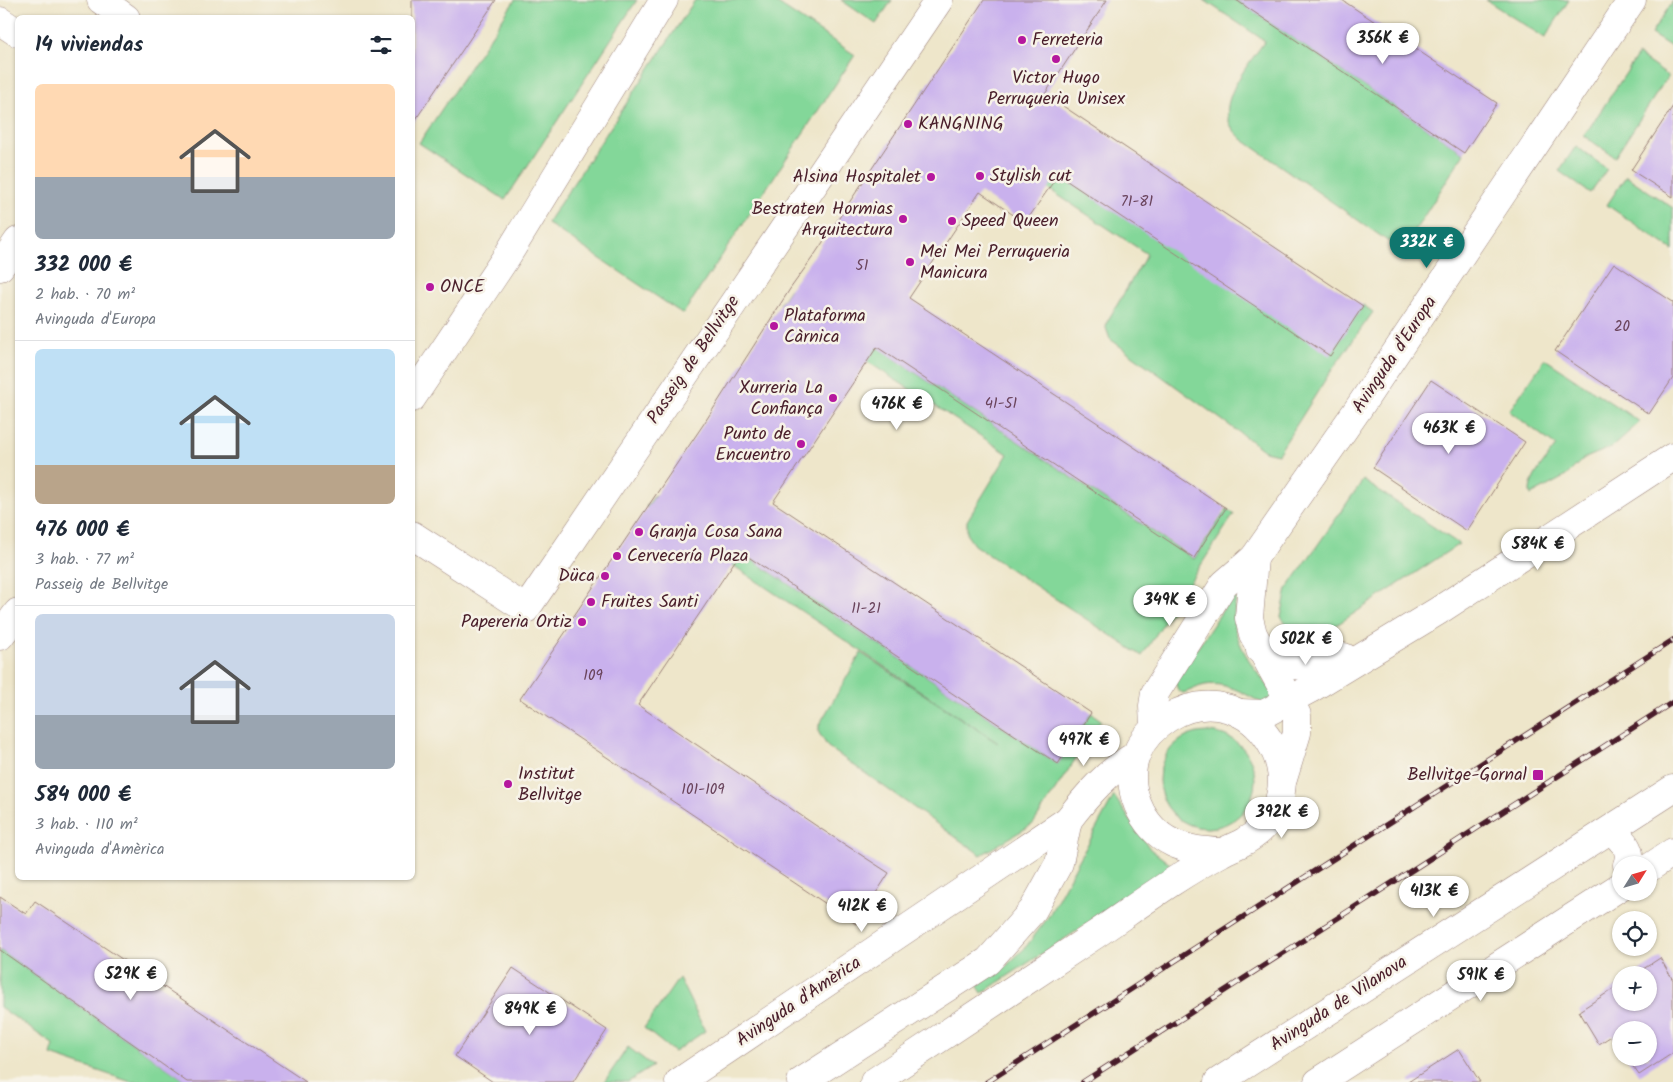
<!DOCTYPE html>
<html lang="es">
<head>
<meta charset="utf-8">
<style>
	:root { --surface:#fff; --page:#f2f2f3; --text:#1f2937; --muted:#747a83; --line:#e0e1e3; --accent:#0f766e }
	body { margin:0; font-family:Kalam,sans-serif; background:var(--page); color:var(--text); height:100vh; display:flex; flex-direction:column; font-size:19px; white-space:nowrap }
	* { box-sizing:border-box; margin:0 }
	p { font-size:16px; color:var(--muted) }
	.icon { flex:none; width:28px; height:28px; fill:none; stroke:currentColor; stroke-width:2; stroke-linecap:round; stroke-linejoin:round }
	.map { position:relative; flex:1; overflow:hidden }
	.drawer { position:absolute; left:15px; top:15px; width:400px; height:865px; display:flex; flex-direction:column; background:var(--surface); border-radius:8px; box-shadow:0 1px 4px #0004 }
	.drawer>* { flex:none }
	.needle { width:32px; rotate:53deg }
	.buttons { position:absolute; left:1612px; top:856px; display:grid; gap:10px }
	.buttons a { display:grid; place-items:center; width:45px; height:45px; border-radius:50%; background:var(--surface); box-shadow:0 1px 4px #0004; font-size:25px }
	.price { position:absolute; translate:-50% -42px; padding:0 11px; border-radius:18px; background:#fff; color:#222; font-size:16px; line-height:32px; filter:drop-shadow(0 1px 2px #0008) }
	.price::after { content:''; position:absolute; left:50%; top:30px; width:15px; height:11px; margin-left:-8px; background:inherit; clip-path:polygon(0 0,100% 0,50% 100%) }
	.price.active { background:var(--accent); color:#fff }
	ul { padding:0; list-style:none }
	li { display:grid; align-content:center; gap:10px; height:265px; padding:0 20px }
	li+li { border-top:1px solid var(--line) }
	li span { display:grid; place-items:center; height:155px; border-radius:8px; color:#555 }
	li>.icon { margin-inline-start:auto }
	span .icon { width:90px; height:90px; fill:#fffc; stroke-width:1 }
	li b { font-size:21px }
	h2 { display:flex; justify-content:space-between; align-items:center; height:60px; padding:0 20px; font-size:21px }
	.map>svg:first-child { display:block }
</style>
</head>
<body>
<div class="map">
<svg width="1673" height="1082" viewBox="0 0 1673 1082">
	<rect width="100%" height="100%" fill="#f7f3e8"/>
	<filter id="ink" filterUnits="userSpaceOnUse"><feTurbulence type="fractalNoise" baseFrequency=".02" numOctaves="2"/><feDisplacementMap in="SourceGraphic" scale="10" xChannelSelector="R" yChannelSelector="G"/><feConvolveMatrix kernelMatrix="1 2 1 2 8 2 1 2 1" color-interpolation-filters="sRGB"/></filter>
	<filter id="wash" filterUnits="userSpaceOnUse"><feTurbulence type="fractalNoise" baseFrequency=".0096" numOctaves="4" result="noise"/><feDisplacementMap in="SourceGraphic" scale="20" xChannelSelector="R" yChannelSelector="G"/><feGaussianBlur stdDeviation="1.12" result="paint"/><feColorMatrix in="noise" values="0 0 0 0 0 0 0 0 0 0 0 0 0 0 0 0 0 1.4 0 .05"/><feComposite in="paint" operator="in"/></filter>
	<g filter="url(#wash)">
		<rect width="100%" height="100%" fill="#eee6ca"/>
		<g fill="#83d799" stroke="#667b62">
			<path d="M515,0H637L505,200L419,143Z"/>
			<path d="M695,0H772L855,55L683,314L547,223Z"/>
			<path d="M841,0H892L876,24Z"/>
			<path d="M1204,0H1236L1464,153L1402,251L1242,139C1238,135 1232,129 1230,124C1218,99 1251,61 1265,41Z"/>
			<path d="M1486,0H1569L1545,38Z"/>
			<path d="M1673,1V48L1651,34Z"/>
			<path d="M1638,55L1668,76L1615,157L1584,136Z"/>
			<path d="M926,87L1330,355L1363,305L1373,312L1327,377L1278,454L1265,451L1110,339L1106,328L1107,322L1147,254L917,102Z"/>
			<path d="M1576,146L1607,169L1590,193L1559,171Z"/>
			<path d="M1626,176L1673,208V250L1607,205Z"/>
			<path d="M790,289L1194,559L1227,509L1234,514L1142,656L974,545L967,535V521L1008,454L780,304Z"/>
			<path d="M1545,359L1640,422L1612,447L1583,459L1566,476L1531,495C1525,483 1549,456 1556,446L1509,411Z"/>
			<path d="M1363,480L1459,544L1326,632C1303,639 1295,636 1281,617L1287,589Z"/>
			<path d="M655,495L1058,764L1091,713L1101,720L1033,824L981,855L828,747L819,733V725L861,653L998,743L646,507Z"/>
			<path d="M1232,596H1234L1236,599C1235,607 1233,616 1234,623C1238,649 1257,673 1274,693L1269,707C1250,697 1228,681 1205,685C1198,686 1191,691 1183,693L1178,690L1175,682Z"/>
			<circle cx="1207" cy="780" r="48"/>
			<path d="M1114,796L1150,849L1174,867L982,993L977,985L1005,967L1025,948L1047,919Z"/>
			<path d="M0,950L187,1082H131L51,1055L54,1045L0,1007Z"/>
			<path d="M679,978L705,1031L674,1052L644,1028Z"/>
			<path d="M628,1047L653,1066L628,1082H604Z"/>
		</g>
		<g id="blocks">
			<g fill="#c9b1ed">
				<path d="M412,0H496L412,125Z"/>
				<path d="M984,0H1107L1045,94L1363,306L1330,356L1058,175L1025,223L980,192L909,298L1226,508L1194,558L877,347L773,502L1091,713L1058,764L741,552L638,705L821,829L889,873L856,924L520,699L569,627L567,626L703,425L790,289L815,254Z"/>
				<path d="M1236,0H1342L1497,103L1464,153Z"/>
				<path d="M1673,106V197L1631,170Z"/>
				<path d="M1614,263L1673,302V378L1649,414L1555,351Z"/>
				<path d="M1431,380L1525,442L1467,531L1373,468Z"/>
				<path d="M0,897L26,914L35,901L306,1082H187L0,950Z"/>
				<path d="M1660,958L1673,980V1053L1639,1075L1627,1058H1649V1030H1621V1048L1613,1035L1599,1044L1579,1011L1621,984V1002H1649V975H1634Z"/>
				<path d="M513,968L607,1030L573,1082H493L455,1056Z"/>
				<path d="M1459,1049L1480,1082H1408Z"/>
			</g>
		</g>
	</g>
	<g filter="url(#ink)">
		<use href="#blocks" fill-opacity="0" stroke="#9c827a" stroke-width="1"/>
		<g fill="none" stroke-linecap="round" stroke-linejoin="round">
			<g stroke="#9c827a" stroke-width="29">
				<g id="pedestrian">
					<path d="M412,398L507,256L664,0"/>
					<path d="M412,535L526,609L939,0"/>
					<path d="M0,636L18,612"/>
				</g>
			</g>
			<g stroke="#9c827a" stroke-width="29">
				<g id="minor">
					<path d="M101,0L126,18"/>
					<path d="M0,21L18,33"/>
					<path d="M0,267L18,241"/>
					<path d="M1254,558L1249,618L1253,634L1297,715V733L1283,779"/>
					<path d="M1260,650C1298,671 1303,669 1344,657"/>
					<path d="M1240,713L1264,714L1310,689L1438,611L1673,457"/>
					<path d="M1154,727L1153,706L1155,693L1224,584L1254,558L1358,409L1632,0"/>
					<path d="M1611,830C1622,840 1634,850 1627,865"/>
					<path d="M1649,868L1673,852"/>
					<path d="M679,1082L1068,820C1088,794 1107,772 1136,755"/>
					<path d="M801,1082L988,961L1033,910L1059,863L1068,820"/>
					<path d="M874,1082C947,1033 1021,984 1095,935C1136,907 1177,876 1221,853C1229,848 1237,846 1245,841C1330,792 1252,666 1168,718C1154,727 1143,737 1137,753C1123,786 1141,828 1173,843C1188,850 1205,851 1221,852"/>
					<path d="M1218,1082L1673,789"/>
					<path d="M1318,1082L1621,886"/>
				</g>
			</g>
			<use href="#pedestrian" stroke="#fff" stroke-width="28"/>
			<use href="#minor" stroke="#fff" stroke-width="28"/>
			<g stroke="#4a1f2b" stroke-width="5.5">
				<g id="rail">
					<path d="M987,1082L1673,640"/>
					<path d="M1083,1082L1673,702"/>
				</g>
			</g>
			<use href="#rail" stroke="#f7f3e8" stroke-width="4" stroke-dasharray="11" stroke-linecap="butt"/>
		</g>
	</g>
	<g fill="#b5179e" stroke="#f7f3e8" stroke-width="2">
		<circle cx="1022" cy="40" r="5"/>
		<circle cx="1056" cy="59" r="5"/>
		<circle cx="908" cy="124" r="5"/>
		<circle cx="980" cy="176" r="5"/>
		<circle cx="931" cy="177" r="5"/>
		<circle cx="903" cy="219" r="5"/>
		<circle cx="952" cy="221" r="5"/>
		<circle cx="910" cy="262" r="5"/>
		<circle cx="430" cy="287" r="5"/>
		<circle cx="774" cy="326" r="5"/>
		<circle cx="833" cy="398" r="5"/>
		<circle cx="801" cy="444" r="5"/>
		<circle cx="639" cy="532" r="5"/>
		<circle cx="617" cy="556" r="5"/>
		<circle cx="605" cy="576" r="5"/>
		<circle cx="591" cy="602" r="5"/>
		<circle cx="582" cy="622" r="5"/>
		<rect x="1532" y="769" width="12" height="12" rx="2.5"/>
		<circle cx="508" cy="784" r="5"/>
	</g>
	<g text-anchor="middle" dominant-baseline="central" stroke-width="5" stroke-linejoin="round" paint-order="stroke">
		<g font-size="15" fill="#6a445c">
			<text x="1137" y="202">71-81</text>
			<text x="862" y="266">51</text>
			<text x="1622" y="327">20</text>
			<text x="1001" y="404">41-51</text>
			<text x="866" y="609">11-21</text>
			<text x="593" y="676">109</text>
			<text x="703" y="790">101-109</text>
		</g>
		<g font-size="18" fill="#4a1f2b" stroke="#f7f3e8" text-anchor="start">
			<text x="1032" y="40">Ferreteria</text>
			<text x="1056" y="78" text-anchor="middle">Victor Hugo<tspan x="1056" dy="21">Perruqueria Unisex</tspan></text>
			<text x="918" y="124">KANGNING</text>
			<text x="990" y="176">Stylish cut</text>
			<text x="921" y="177" text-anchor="end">Alsina Hospitalet</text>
			<text x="893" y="209" text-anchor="end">Bestraten Hormias<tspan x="893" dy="21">Arquitectura</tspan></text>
			<text x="962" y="221">Speed Queen</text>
			<text x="920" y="252">Mei Mei Perruqueria<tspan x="920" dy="21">Manicura</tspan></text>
			<text x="440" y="287">ONCE</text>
			<text x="784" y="316">Plataforma<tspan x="784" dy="21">Càrnica</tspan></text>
			<text x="823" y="388" text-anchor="end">Xurreria La<tspan x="823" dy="21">Confiança</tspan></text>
			<text x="791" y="434" text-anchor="end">Punto de<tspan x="791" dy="21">Encuentro</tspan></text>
			<text x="649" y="532">Granja Cosa Sana</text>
			<text x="627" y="556">Cervecería Plaza</text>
			<text x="595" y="576" text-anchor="end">Düca</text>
			<text x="601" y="602">Fruites Santi</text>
			<text x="572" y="622" text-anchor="end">Papereria Ortiz</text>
			<text x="518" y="774">Institut<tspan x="518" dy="21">Bellvitge</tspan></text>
			<text x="1527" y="775" text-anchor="end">Bellvitge-Gornal</text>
		</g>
		<g font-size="18" fill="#4a1f2b" stroke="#f7f3e8">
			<text transform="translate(1395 355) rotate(-56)">Avinguda d'Europa</text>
			<text transform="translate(694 360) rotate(-56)">Passeig de Bellvitge</text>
			<text transform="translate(799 1002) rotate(-34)">Avinguda d'Amèrica</text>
			<text transform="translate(1339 1004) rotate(-33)">Avinguda de Vilanova</text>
		</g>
	</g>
</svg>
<div class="buttons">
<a><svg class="needle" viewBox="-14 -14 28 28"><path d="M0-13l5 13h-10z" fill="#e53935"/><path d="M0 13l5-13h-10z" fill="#747a83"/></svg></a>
<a><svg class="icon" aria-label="locate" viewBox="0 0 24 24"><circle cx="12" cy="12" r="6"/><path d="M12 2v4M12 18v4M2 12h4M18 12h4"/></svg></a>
<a>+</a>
<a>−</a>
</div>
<b class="price" style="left:1383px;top:65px">356K €</b>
<b class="price active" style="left:1427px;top:269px">332K €</b>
<b class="price" style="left:897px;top:431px">476K €</b>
<b class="price" style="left:1449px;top:455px">463K €</b>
<b class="price" style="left:1538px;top:571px">584K €</b>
<b class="price" style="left:1170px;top:627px">349K €</b>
<b class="price" style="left:1306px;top:666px">502K €</b>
<b class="price" style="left:1084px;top:767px">497K €</b>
<b class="price" style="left:1282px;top:839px">392K €</b>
<b class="price" style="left:1434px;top:918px">413K €</b>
<b class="price" style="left:862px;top:933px">412K €</b>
<b class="price" style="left:131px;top:1001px">529K €</b>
<b class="price" style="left:1481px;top:1002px">591K €</b>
<b class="price" style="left:530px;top:1036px">849K €</b>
<section class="drawer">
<h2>14 viviendas<svg class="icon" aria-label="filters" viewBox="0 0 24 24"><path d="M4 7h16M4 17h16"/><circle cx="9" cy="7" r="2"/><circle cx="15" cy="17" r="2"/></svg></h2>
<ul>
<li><span style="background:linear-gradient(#ffd9b3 60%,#9aa5b1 0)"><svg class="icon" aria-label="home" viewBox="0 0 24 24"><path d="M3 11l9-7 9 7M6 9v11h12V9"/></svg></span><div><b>332 000 €</b><p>2 hab. · 70 m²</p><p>Avinguda d'Europa</p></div></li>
<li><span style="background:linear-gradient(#bfe0f5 75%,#b9a48a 0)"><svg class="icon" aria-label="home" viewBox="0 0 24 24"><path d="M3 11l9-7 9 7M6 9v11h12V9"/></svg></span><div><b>476 000 €</b><p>3 hab. · 77 m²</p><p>Passeig de Bellvitge</p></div></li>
<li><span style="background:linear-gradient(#c9d6e8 65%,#9aa5b1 0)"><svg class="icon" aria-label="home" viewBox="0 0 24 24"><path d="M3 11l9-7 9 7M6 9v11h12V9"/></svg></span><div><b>584 000 €</b><p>3 hab. · 110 m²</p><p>Avinguda d'Amèrica</p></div></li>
</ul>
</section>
</div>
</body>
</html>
